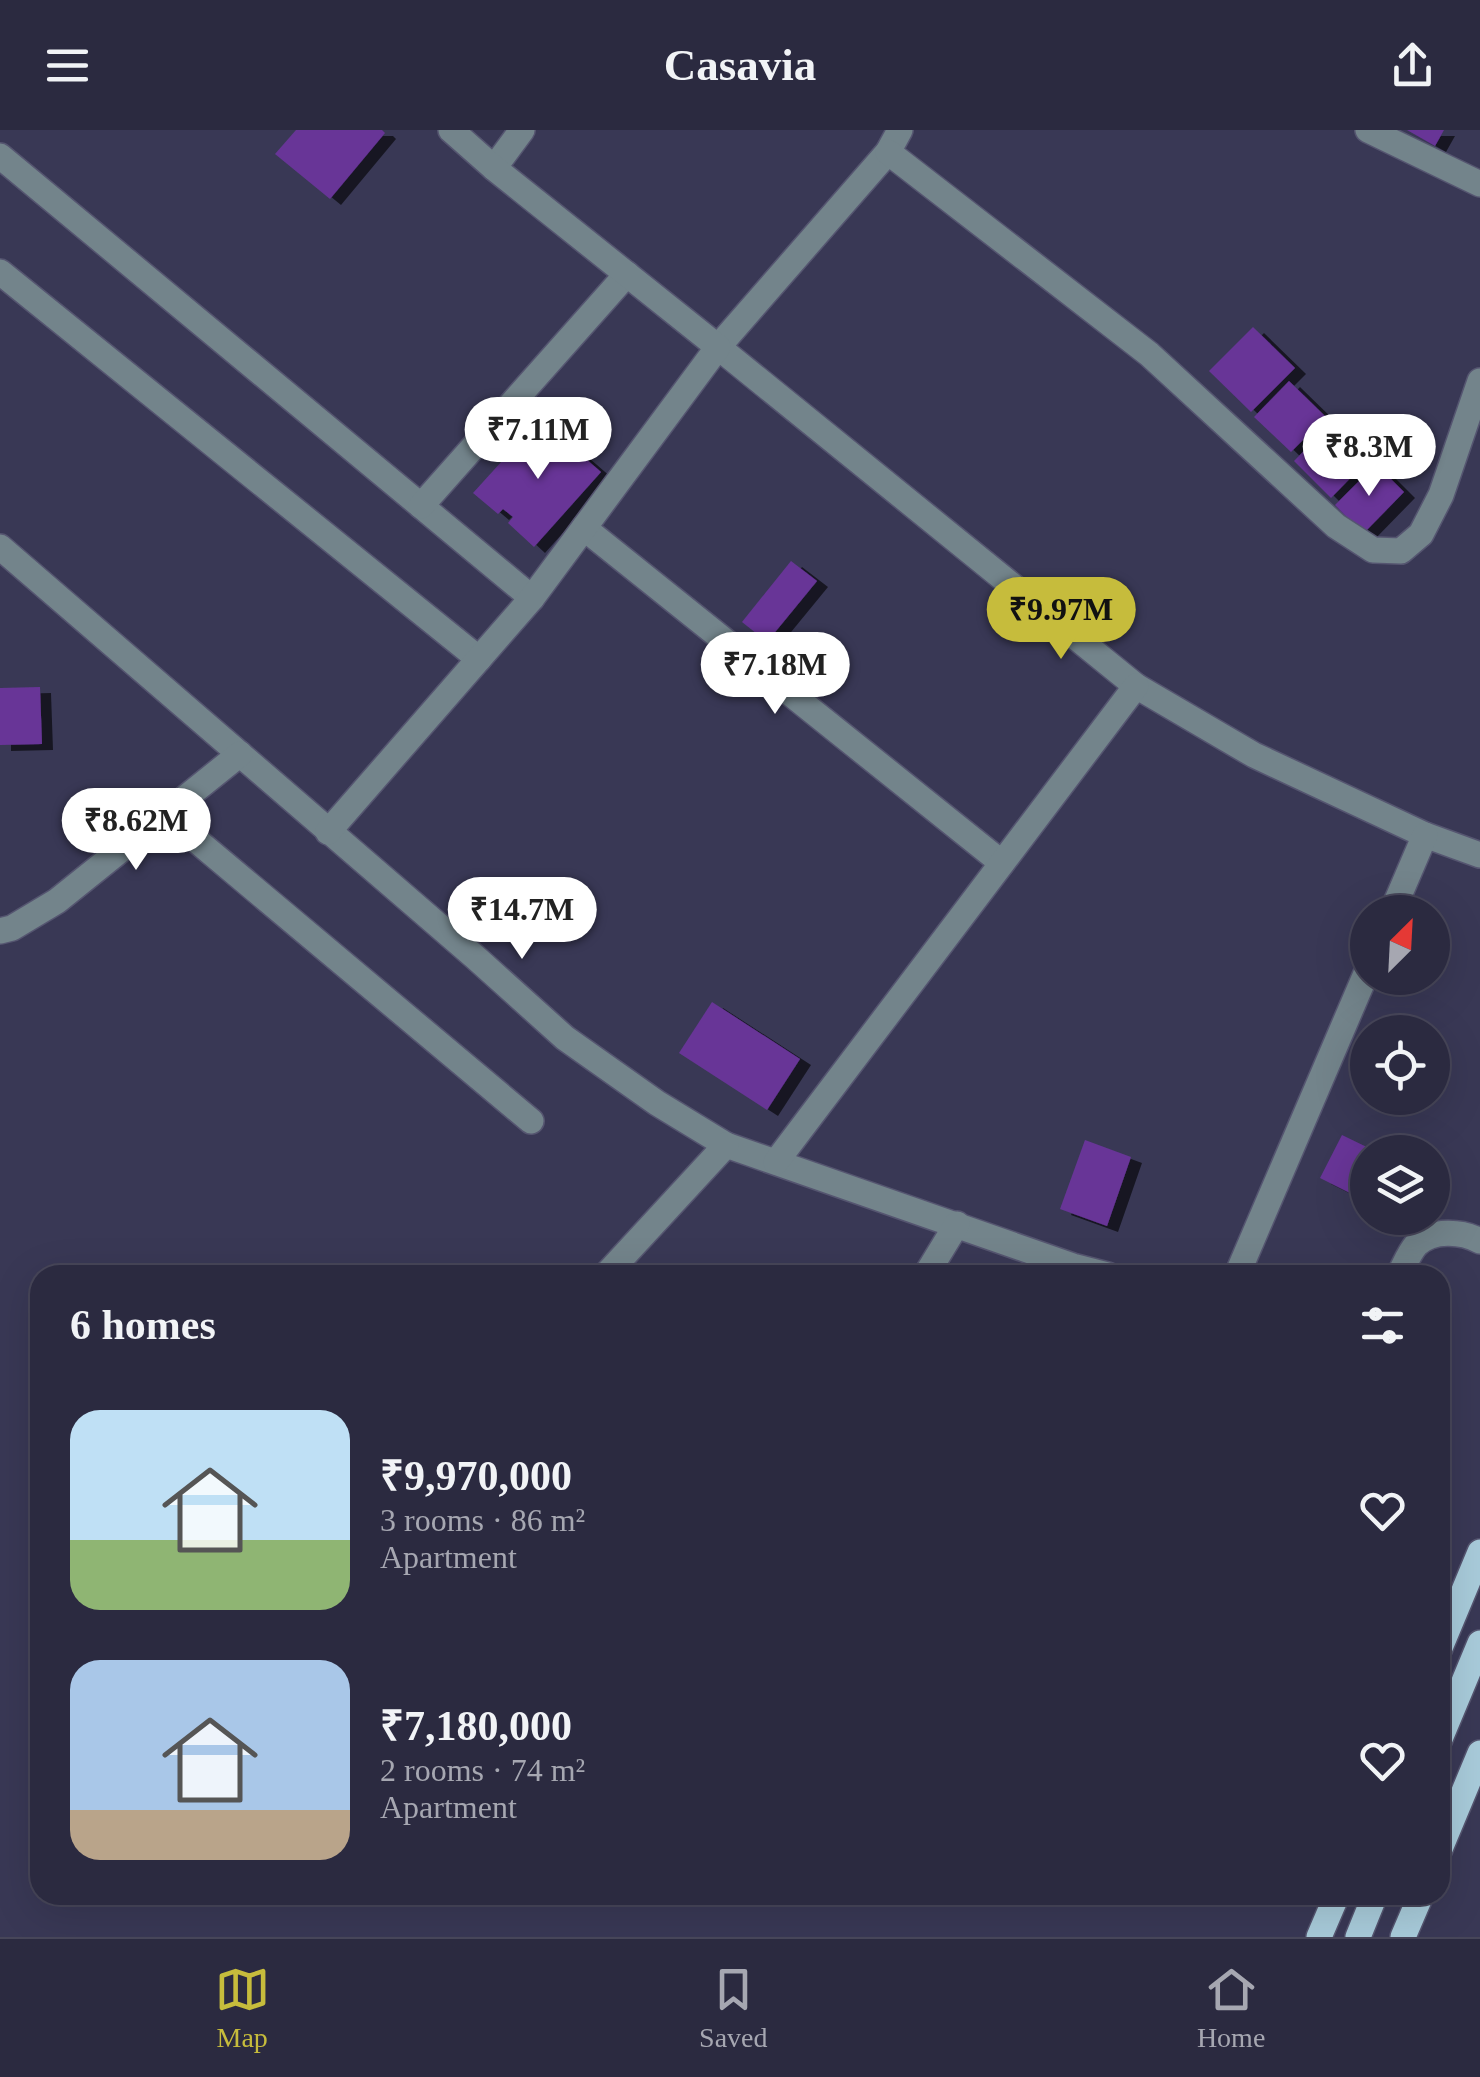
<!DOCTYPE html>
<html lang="en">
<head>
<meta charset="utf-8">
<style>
	:root { --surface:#2b2a40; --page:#333247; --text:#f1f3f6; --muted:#a6a7b1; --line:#474659; --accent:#c6bc3c }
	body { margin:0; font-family:Georgia,serif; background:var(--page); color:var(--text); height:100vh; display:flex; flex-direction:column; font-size:38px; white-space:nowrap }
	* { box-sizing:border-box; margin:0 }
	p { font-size:32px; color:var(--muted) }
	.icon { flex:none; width:55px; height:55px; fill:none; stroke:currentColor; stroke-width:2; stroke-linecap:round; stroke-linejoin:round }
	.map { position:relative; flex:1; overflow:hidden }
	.side { position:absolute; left:30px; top:1135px; width:1420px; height:640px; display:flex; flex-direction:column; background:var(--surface); border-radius:30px; box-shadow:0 10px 40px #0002,0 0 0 2px var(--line) }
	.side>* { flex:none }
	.needle { width:65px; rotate:24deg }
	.controls { position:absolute; left:1350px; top:765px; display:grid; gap:20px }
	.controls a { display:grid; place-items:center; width:100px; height:100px; border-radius:50%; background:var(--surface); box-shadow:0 10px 40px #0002,0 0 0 2px var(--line); font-size:50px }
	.price { position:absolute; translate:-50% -85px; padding:0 22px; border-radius:35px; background:#fff; color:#222; font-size:32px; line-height:65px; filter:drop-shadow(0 2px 5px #0008) }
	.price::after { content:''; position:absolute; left:50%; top:60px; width:30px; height:22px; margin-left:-15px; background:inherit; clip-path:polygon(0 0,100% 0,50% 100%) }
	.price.selected { background:var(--accent); color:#111 }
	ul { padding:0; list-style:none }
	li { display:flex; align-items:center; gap:30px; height:250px; padding:0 40px }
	li span { display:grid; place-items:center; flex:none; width:280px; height:200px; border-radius:30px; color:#555 }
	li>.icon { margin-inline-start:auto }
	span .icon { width:120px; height:120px; fill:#fffc; stroke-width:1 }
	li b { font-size:42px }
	h2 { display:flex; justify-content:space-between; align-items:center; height:120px; padding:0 40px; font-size:42px }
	header { display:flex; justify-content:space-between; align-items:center; height:130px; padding:0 40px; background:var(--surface); font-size:45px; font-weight:800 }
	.dock { display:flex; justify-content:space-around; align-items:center; height:140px; border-top:2px solid var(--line); background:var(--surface); font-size:28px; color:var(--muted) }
	.dock a { display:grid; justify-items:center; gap:5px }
	.dock .selected { color:var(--accent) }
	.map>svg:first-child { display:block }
</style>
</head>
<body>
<header><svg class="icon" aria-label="menu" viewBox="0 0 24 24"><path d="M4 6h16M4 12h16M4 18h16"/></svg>Casavia<svg class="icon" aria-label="share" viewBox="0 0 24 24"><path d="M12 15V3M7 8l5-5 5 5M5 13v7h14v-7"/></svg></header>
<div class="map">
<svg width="1480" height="1807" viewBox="0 0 1480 1807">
	<defs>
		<filter id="shadow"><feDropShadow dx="11" dy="6" stdDeviation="0" flood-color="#0009"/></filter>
	</defs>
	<rect width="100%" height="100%" fill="#393855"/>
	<g fill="#683597" filter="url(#shadow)">
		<path d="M296,0H382L385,3L330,69L275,24Z"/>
		<path d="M1407,0H1444L1435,16Z"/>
		<path d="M1253,197L1295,238L1251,282L1209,241Z"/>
		<path d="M1289,251L1326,287L1291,322L1254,287Z"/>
		<path d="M540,289L601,342L534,417L508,393L513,387L503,379L498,384L473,363Z"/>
		<path d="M1331,293L1368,330L1331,368L1294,331Z"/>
		<path d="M1376,334L1404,362L1363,404L1335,375Z"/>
		<path d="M791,431L817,451L767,512L742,492Z"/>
		<path d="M40,557L42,614L0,615V558Z"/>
		<path d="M712,872L800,929L767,980L679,923Z"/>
		<path d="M1342,1005L1377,1022H1368V1072L1320,1048Z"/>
		<path d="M1085,1010L1131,1027L1107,1096L1060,1079Z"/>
	</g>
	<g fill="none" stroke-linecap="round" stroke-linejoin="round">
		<g stroke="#555570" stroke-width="28">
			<g id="minor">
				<path d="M900,0L888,22L718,217L1136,556L1254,625L1425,705L1480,725"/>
				<path d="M1368,0L1480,54"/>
				<path d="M888,22L1149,224L1336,396L1373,420L1401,421L1421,404L1441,365L1480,251"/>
				<path d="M0,26L532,468"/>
				<path d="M494,38L522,0"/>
				<path d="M0,142L479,529"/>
				<path d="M421,376L627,144"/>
				<path d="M584,398L1002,733"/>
				<path d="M0,417L475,827L565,908L657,973L726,1015L1073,1136L1108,1145"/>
				<path d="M165,684L531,991"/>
				<path d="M328,702L532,468L718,217L494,38L451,0"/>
				<path d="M1392,782L1425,705"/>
				<path d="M0,801L12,798L57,771L240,624"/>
				<path d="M776,1032L1136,556"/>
				<path d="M606,1145L726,1015"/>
				<path d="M926,1145L957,1094"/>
				<path d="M1237,1145L1368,839"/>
				<path d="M1399,1145C1404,1136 1409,1123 1416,1115C1432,1099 1462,1101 1480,1111"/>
			</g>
		</g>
		<g stroke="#555570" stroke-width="28">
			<g id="major">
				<path d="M1440,1518L1480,1422"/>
				<path d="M1440,1609L1480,1513"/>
				<path d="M1440,1719L1480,1623"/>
				<path d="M1319,1807L1337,1765"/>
				<path d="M1358,1807L1375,1765"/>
				<path d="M1403,1807L1421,1765"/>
			</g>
		</g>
		<use href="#minor" stroke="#73848b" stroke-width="25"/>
		<use href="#major" stroke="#a8cbda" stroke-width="25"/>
	</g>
</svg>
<div class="controls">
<a><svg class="needle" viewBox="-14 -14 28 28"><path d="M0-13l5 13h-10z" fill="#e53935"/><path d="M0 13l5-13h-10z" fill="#a6a7b1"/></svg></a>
<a><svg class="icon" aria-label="locate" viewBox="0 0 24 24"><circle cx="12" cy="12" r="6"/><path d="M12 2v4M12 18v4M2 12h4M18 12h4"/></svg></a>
<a><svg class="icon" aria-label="layers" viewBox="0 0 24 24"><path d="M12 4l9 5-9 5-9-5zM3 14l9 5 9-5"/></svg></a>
</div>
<b class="price" style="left:538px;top:352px">₹7.11M</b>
<b class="price" style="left:1369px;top:369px">₹8.3M</b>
<b class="price selected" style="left:1061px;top:532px">₹9.97M</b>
<b class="price" style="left:775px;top:587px">₹7.18M</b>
<b class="price" style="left:136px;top:743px">₹8.62M</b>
<b class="price" style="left:522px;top:832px">₹14.7M</b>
<section class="side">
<h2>6 homes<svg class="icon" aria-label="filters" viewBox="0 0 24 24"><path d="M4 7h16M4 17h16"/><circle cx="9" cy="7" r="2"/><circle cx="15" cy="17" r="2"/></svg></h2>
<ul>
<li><span style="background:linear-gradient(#bfe0f5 65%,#8fb573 0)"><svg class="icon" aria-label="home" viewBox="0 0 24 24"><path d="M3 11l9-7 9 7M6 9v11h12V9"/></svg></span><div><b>₹9,970,000</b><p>3 rooms · 86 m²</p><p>Apartment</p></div><svg class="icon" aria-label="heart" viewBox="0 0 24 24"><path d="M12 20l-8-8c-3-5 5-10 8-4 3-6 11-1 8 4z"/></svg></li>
<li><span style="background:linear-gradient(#a9c7e8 75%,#b9a48a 0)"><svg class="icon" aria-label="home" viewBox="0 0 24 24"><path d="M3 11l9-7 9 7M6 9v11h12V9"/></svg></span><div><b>₹7,180,000</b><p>2 rooms · 74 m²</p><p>Apartment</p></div><svg class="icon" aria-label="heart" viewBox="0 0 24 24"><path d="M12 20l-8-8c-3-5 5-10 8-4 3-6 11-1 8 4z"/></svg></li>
</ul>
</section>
</div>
<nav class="dock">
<a class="selected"><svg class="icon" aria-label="map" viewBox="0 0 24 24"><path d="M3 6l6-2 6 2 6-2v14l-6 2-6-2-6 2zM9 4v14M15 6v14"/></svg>Map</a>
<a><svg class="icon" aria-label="saved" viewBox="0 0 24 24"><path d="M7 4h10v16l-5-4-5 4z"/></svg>Saved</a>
<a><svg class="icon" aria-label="home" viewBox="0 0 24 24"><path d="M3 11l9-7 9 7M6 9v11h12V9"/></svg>Home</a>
</nav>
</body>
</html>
